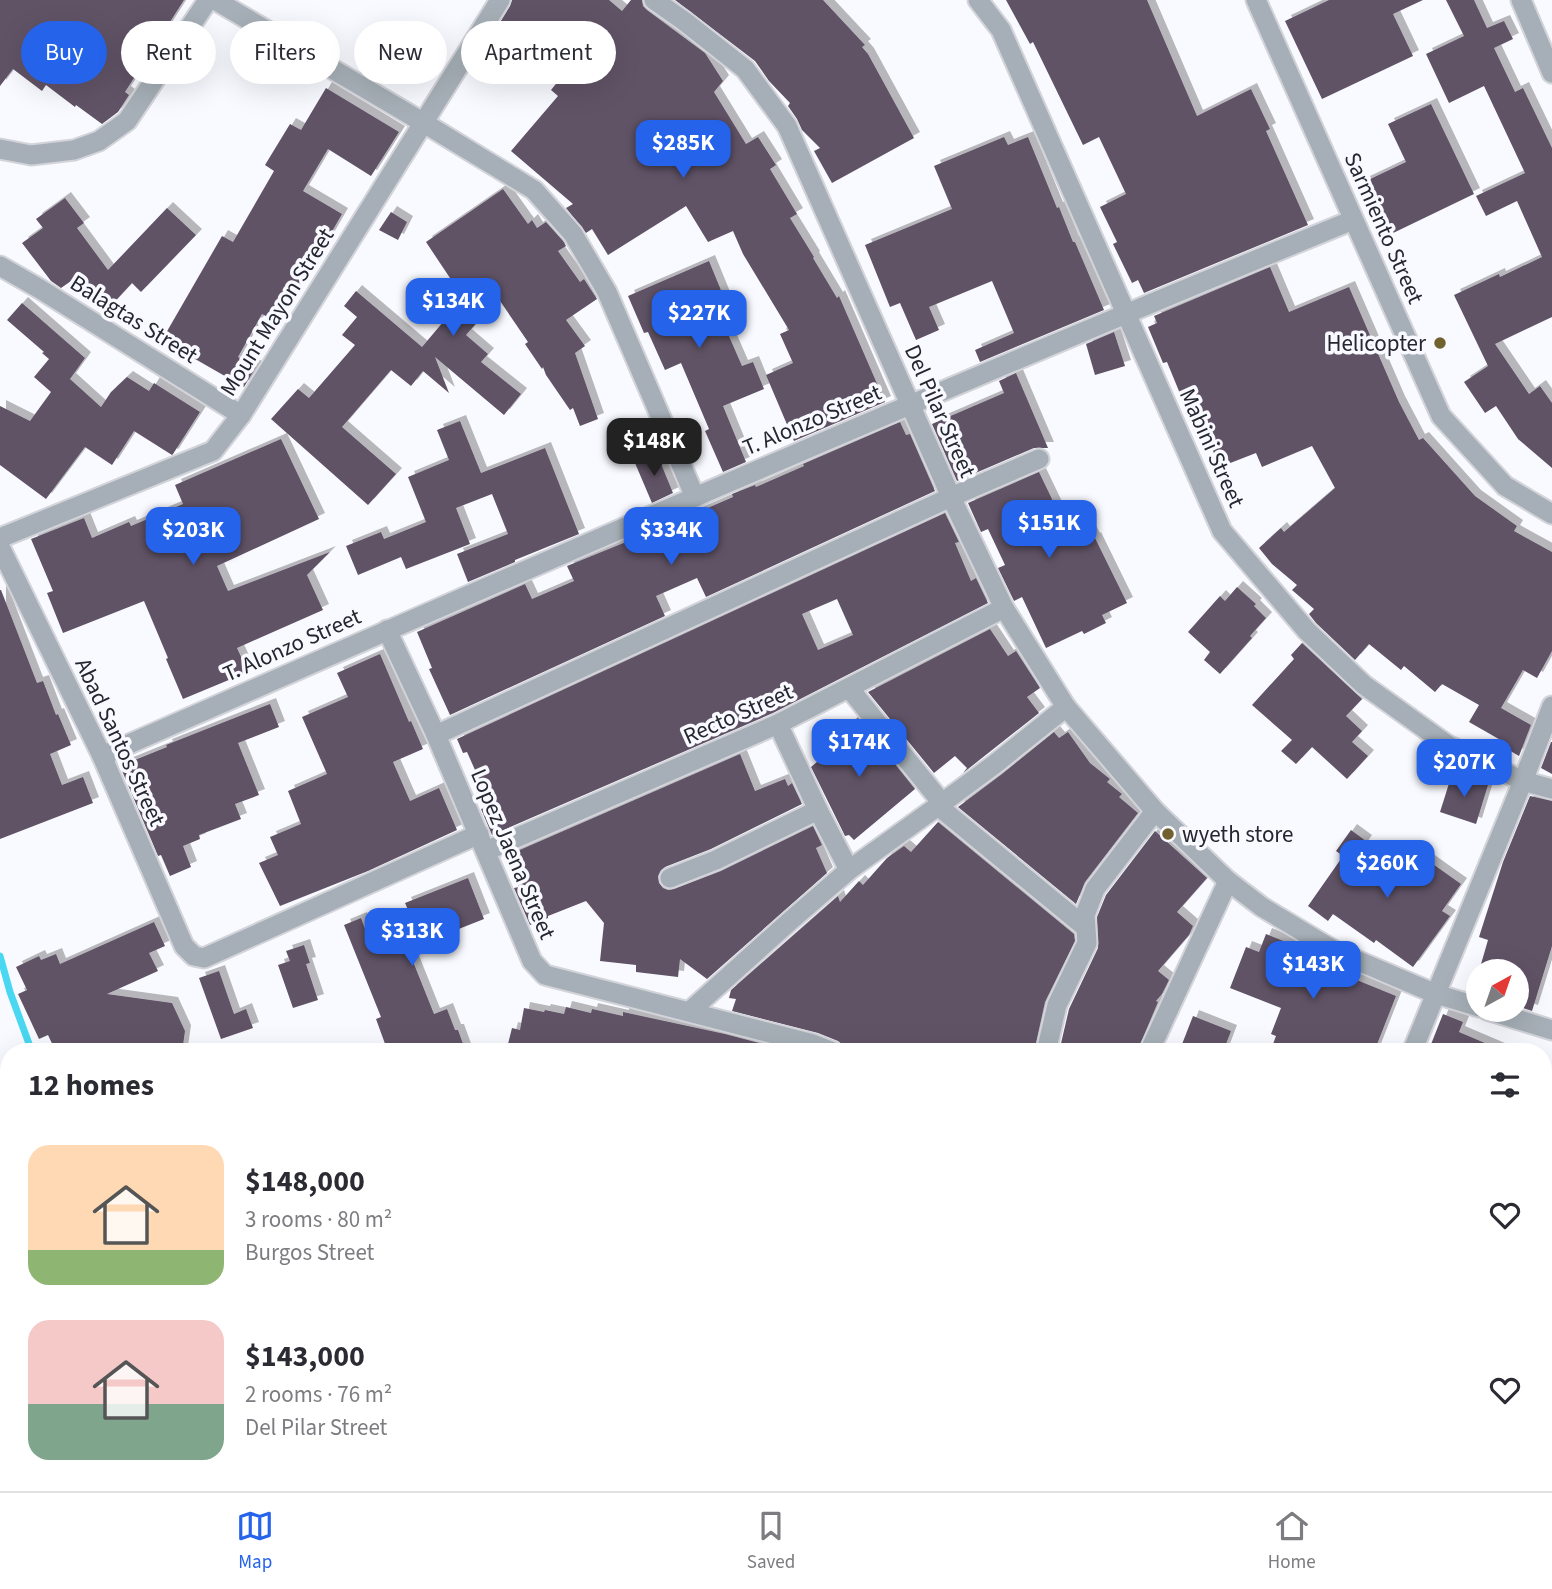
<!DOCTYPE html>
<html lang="en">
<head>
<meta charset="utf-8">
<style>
	:root { --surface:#fff; --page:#f7f7f7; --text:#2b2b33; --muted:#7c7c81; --line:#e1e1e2; --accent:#2563eb }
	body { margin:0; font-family:"Source Sans 3",sans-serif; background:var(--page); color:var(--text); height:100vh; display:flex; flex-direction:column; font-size:26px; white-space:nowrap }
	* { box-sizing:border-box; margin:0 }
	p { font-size:23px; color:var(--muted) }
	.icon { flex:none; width:38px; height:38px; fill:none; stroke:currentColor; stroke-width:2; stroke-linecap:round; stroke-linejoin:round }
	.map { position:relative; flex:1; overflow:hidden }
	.drawer { position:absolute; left:0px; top:1043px; width:1552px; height:448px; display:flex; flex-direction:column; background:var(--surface); border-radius:28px 28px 0 0; box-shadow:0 7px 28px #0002 }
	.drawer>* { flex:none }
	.banner { position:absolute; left:21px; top:21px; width:700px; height:63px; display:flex; gap:14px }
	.needle { width:46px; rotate:40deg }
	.tools { position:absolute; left:1466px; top:959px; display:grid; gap:14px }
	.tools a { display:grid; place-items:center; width:63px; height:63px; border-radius:50%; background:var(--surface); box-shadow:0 7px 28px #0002; font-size:35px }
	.price { position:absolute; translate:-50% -60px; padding:0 16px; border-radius:14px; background:var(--accent); color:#fff; font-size:23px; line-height:46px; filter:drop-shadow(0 2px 4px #0008) }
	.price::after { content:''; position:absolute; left:50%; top:42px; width:21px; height:16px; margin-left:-10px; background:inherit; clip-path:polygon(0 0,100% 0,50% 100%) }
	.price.active { background:#222; color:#fff }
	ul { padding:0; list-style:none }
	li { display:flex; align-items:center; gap:21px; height:175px; padding:0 28px }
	li span { display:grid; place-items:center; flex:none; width:196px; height:140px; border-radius:21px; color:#555 }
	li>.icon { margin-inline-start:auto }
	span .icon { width:84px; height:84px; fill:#fffc; stroke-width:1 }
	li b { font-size:30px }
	h2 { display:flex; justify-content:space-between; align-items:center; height:84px; padding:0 28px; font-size:30px }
	.pill { padding:0 24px; border-radius:32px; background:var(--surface); box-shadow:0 7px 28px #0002; font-size:24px; line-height:63px }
	.pill.active { background:var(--accent); color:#fff }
	.menu { display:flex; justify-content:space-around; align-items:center; height:98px; border-top:2px solid var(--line); background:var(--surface); font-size:19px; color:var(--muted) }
	.menu a { display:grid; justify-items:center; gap:4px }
	.menu .active { color:var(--accent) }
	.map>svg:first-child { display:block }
</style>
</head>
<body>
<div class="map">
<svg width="1552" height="1491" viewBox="0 0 1552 1491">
	<defs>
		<filter id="shadow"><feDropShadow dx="6" dy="-6" stdDeviation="0" flood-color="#0004"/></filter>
	</defs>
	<rect width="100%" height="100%" fill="#f9faff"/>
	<path fill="#fbdfeb" d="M181,1482H231L251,1489L250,1491H178Z"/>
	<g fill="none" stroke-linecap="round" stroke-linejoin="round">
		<g stroke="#49d7f2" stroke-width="7">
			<path d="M0,956L10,992L32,1052"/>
			<path d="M1176,1482L1181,1491"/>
		</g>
	</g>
	<g fill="#605266" fill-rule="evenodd" filter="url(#shadow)">
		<path d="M0,0H184L125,92L129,95L118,112L102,124L76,105L75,107L46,85L42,91L13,69L0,86Z"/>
		<path d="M512,0H609L622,11L631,0H642L643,6L647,10L705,53L723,81L714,92L746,144L758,137L776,165L770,169L797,214L790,218L814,257L813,258L837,298L839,296L885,402L794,441L766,375L793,363L780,334L789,330L743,254L733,231L708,242L686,206L608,255L592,229L586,233L566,208L573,204L511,151L558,96L551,90L567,70L536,45L532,50L499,24L510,6Z"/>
		<path d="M675,0H823L865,45L862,47L868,54L914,138L832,183L814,151L820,148L802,130L797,119L788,106L790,103L769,81L755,61Z"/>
		<path d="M1006,0H1147L1197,116L1251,89L1270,129L1266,131L1308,225L1144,293L1138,280L1132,283L1113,244L1117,242L1100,207L1126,194L1099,137L1083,145L1033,42L1030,44Z"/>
		<path d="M1329,0H1423L1393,14L1413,56L1322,99L1285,21Z"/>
		<path d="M1446,0H1474L1487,28L1504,21L1513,39L1494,48L1515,92L1523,88L1552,148V317L1495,344L1529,394L1540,386L1552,403V468L1518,439L1496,406L1485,413L1464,382L1488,366L1454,295L1499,274L1500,277L1542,257L1517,201L1486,216L1476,196L1525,173L1484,86L1449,103L1426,54L1464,36Z"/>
		<path d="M326,88L399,132L371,176L328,149L303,191L342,214L306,277L303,276L277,322L262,314L238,357L256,367L244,387L162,340L222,236L233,242L274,171L265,165L290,124L301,130Z"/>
		<path d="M1431,104L1474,194L1389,235L1364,182L1406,162L1388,124Z"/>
		<path d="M1004,137L1008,145L1028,137L1057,208L1059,207L1073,242H1075L1104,310L980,362L975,350L1014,333L992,281L929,307L939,330L916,340L900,303L890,307L865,245L952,209L934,166Z"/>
		<path d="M503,189L528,224L532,220L537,228L546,222L563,241L566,246L558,251L580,282L584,279L597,299L566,320L585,346L575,353L598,419L580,426L573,408L570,410L546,375L543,367L542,369L525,344L528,342L498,298L466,335L488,354L481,362L521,394L504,415L435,357L449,393L423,371L411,386L391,370L342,427L396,474L368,505L271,419L298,389L309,398L355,345L342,335L357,317L344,306L356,291L422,347L449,315L447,314L462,296L426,242Z"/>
		<path d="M65,198L84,223L77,228L108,270L167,208L196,235L141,292L132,283L107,310L74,279L61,288L51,281L22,243L43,228L36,219Z"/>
		<path d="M391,212L407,222L398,240L379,230Z"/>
		<path d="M709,261L725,300L715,304L742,366L753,362L764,389L723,406L746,462L723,472L705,431L709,429L681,363L665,370L648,332L644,333L628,296Z"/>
		<path d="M1270,267L1289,312L1349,287L1399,402L1419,440L1423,438L1475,496L1517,526L1514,531L1552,552V651L1537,678L1523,670L1501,708L1531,725L1519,756L1502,746L1504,742L1469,722L1479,705L1442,684L1435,692L1404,666L1401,670L1369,644L1355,660L1316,623L1309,614L1314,609L1292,590L1297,585L1272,564L1259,548L1281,528L1284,532L1335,488L1312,446L1262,467L1256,453L1220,467L1210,444L1208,445L1196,418L1194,419L1184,394L1181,396L1167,362L1163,363L1148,327L1157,323L1154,316Z"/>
		<path d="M22,303L85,358L70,379L101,407L111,392L127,377L149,391L154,383L200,412L173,454L172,455L134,431L112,465L85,447L46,499L0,465V406L30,421L51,392L34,377L49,359L42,353L44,352L7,320Z"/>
		<path d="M1114,332L1125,366L1095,375L1086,344Z"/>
		<path d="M1016,373L1048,448H1034L957,481L932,424L1004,393L999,381Z"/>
		<path d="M460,421L481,473L545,448L579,534L515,560V562L468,582L457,554L508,534L492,494L456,508L470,544L406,569L401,557L358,575L346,546L381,532L384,539L426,522L408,477L449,460L437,430Z"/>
		<path d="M900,422L906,435L910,434L935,491L706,597L697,578L656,596L665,616L450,715L429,669L432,668L417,632L525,584L532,599L574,581L567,566L653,531V530L661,525L683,516L686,515L687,517L733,497L732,494L755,485L756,487L804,466L803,464Z"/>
		<path d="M281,439L319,519L217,566L228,591L330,552L307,575L323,610L237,648L248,672L183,699L166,659L168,658L144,601L63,633L47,593L53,591L31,539L84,518L92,538L129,522L131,526L183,504L175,485Z"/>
		<path d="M657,454L673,493L652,503L635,463Z"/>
		<path d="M1039,472L1063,522L1080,513L1094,539L1095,538L1127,603L1102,615L1106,623L1084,634L1082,631L1046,648L1022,597L1014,601L998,568L1005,565L988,529L981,532L968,503Z"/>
		<path d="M945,513L959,542L955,543L971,581L976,578L988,603L773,713L492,835L481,809L491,806L467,752L463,753L457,739ZM837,599L853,635L818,650L802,614Z"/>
		<path d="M1237,587L1256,604L1254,606L1266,618L1250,636L1252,638L1220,674L1204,660L1210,652L1188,632L1220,596L1225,601Z"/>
		<path d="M0,590H1L37,683L43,681L56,715L58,714L71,745L50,754L62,785L83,777L93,803L0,839Z"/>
		<path d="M990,629L1008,656L1016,651L1040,688L1027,697L1039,713L963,773L967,768L955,756L934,773L868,692Z"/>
		<path d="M1302,643L1362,699L1346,716L1362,731L1352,742L1368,756L1347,779L1312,747L1296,764L1281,751L1292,740L1252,705L1294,659L1291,655Z"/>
		<path d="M380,654L409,722L411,721L423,749L393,762L410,801L439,788L457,830L368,871L280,906L259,863L278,855L270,837L301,824L288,791L327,774L302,717L348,697L337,673Z"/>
		<path d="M270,704L279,727L238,743L259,795L235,804L241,819L199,835L200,839L183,846L191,867L170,876L161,855L158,856L120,766L167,747L166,745Z"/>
		<path d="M858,718L915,789L854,840L849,835L845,836L811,767L824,756L819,750Z"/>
		<path d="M1054,732L1059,738L1068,732L1090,763L1110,779L1107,782L1122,794L1119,797L1138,813L1085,882L1076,904L958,807L1002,774Z"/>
		<path d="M1551,742H1552V774L1541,768Z"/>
		<path d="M740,754L755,791L785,779L788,786L792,783L802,804L711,849L665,867L661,870L658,876L659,883L663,888L668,890L674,889L721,871L813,826L822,845L816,848L827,873L707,979L680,959L678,977L636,972V965L600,961L604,923L586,901L548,916V918L530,925L514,888L519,887L506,856Z"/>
		<path d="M1452,774L1488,785L1476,824L1440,812Z"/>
		<path d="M1530,796L1552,801V946L1532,1011L1517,1006V971H1479L1488,940L1479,937L1503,862Z"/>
		<path d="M938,822L1074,934L1075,941L1045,1002L1034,1052H873L849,1044L848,1052H845L843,1045L838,1041L818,1033L732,1011L736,999L729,998L731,990L838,896L840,902L859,881L863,885L887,858L904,846L911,852Z"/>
		<path d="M1351,830L1366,841L1359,851L1397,878L1416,852L1461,884L1442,911L1450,916L1413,967L1376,940L1374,943L1333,914L1328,921L1308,906L1343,856L1336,851Z"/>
		<path d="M1155,831L1207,878L1177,912L1193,926L1189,935L1158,971L1169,980L1162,994L1156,1001L1158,1002L1137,1052H1059L1069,1009L1098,948L1097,917L1106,895Z"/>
		<path d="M468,878L484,919L408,949L434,1014L447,1009L455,1030H458L466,1052H388L376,1019L381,1017L344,925L361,918L365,929L409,912L405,903Z"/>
		<path d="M154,922L165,946L149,953L158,971L107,994L172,1003L185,1031L182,1052H56L48,1035L39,1039L18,994L27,990L16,967L39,956L41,960L56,954L60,964Z"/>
		<path d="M1266,934L1303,949L1300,955L1342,972V974L1396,996L1374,1052H1270L1276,1036L1271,1034L1281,1008L1230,988L1246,947L1259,952Z"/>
		<path d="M304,945L310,963L306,964L318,1000L293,1008L278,965L290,961L286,951Z"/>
		<path d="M219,971L234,1014L246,1009L253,1028L221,1039L199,978Z"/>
		<path d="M566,1007L591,1013L592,1009L623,1016V1012L725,1034L794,1052H506L512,1028L520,1030L524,1008L544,1012L545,1010L564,1014Z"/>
		<path d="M1443,1014L1463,1022L1459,1032L1506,1052H1428Z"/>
		<path d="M1193,1016L1231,1031L1223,1052H1179Z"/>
	</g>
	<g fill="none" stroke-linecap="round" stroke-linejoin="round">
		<g stroke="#d3d4da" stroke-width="23">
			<g id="street">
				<path d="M215,0L424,123L534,190L573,234L607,292L695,497"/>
				<path d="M654,0L684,21L745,69L787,126L951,497L1004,608L1066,707L1155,811L1228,881L1262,907L1335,951L1436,994L1479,1007"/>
				<path d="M978,0L1001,30L1222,531L1307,631L1364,685L1449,746L1523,781L1552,789"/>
				<path d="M1256,0L1441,416L1505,486L1552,514"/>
				<path d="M1521,0L1552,73"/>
				<path d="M0,149L31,155L74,150L99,141L127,121L208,0"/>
				<path d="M0,266L40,289L241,415"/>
				<path d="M0,538L213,451L241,415L500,0"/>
				<path d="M0,547L102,756L184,946L194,956L204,958L479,834"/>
				<path d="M387,630L436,735L532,961L545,975L813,1044L833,1052"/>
				<path d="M849,688L942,803"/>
				<path d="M778,724L818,810L849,870"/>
				<path d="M436,735L951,497L1039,459"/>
				<path d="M102,756C517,573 933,392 1353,220"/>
				<path d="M938,806L995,764L1066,707"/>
				<path d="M486,851L778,724L1004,608"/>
				<path d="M670,878L716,860L818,810"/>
				<path d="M1487,1010L1552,1030"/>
				<path d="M690,1011L790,921L849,870L938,806L1085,927"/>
				<path d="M1046,1052L1057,1005L1087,943L1085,915L1095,889L1155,811"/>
				<path d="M1149,1052L1228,881"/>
				<path d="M1412,1052L1523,781L1552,706"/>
				<path d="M0,1116L9,1120"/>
				<path d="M0,1346L9,1349"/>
				<path d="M1544,1412L1552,1434"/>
				<path d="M1336,1482L1342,1491"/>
				<path d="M27,1491L30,1482"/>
				<path d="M288,1491L291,1482"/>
				<path d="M514,1491L517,1482"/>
				<path d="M790,1491V1482"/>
			</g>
		</g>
		<use href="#street" stroke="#a6afb7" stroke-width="19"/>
	</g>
	<g fill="#70612e" stroke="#f9faff" stroke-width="2.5">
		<circle cx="1440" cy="343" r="7"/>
		<circle cx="1168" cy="834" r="7"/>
	</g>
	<g text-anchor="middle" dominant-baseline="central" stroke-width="7" stroke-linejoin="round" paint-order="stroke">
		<g font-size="23" fill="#252630" stroke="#f9faff">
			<text transform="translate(1384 228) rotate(66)">Sarmiento Street</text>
			<text transform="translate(277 312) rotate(-58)">Mount Mayon Street</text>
			<text transform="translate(134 319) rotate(32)">Balagtas Street</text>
			<text transform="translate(940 411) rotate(66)">Del Pilar Street</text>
			<text transform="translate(812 420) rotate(-23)">T. Alonzo Street</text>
			<text transform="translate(1212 448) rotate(66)">Mabini Street</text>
			<text transform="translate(292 645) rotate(-24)">T. Alonzo Street</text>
			<text transform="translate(738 714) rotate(-24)">Recto Street</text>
			<text transform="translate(120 742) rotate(65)">Abad Santos Street</text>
			<text transform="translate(513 854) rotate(67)">Lopez Jaena Street</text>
		</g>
		<g font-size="23" fill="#252630" stroke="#f9faff" text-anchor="end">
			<text x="1426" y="343">Helicopter</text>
			<text x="1182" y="834" text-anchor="start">wyeth store</text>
		</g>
	</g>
</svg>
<div class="tools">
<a><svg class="needle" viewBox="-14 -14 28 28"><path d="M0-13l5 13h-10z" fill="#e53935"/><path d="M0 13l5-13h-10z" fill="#7c7c81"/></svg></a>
</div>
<b class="price" style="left:683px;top:180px">$285K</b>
<b class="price" style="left:453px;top:338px">$134K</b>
<b class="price" style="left:699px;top:350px">$227K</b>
<b class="price active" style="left:654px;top:478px">$148K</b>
<b class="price" style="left:1049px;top:560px">$151K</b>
<b class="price" style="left:193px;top:567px">$203K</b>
<b class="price" style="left:671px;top:567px">$334K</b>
<b class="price" style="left:859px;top:779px">$174K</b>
<b class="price" style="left:1464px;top:799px">$207K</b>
<b class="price" style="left:1387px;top:900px">$260K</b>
<b class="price" style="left:412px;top:968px">$313K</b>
<b class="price" style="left:1313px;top:1001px">$143K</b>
<div class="banner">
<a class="pill active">Buy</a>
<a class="pill">Rent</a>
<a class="pill">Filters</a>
<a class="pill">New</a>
<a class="pill">Apartment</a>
</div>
<section class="drawer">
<h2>12 homes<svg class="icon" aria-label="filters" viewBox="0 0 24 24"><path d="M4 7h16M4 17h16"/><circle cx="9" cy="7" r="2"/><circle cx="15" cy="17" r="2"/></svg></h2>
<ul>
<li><span style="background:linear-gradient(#ffd9b3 75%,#8fb573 0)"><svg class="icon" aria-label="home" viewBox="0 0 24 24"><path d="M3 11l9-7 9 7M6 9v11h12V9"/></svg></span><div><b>$148,000</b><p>3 rooms · 80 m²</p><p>Burgos Street</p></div><svg class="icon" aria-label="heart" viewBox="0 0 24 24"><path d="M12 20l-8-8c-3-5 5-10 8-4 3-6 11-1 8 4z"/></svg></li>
<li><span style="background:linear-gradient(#f6c9c9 60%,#7fa58c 0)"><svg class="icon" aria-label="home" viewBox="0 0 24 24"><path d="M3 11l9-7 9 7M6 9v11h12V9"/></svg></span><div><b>$143,000</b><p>2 rooms · 76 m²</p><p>Del Pilar Street</p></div><svg class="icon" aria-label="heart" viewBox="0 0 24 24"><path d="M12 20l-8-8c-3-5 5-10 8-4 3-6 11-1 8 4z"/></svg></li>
</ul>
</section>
</div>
<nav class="menu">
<a class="active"><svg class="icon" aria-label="map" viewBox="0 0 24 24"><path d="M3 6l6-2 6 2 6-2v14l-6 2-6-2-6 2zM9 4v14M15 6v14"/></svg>Map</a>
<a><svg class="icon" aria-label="saved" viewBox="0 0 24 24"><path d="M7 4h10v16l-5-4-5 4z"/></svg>Saved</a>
<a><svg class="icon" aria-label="home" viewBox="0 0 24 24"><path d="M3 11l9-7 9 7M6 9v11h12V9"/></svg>Home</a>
</nav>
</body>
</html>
